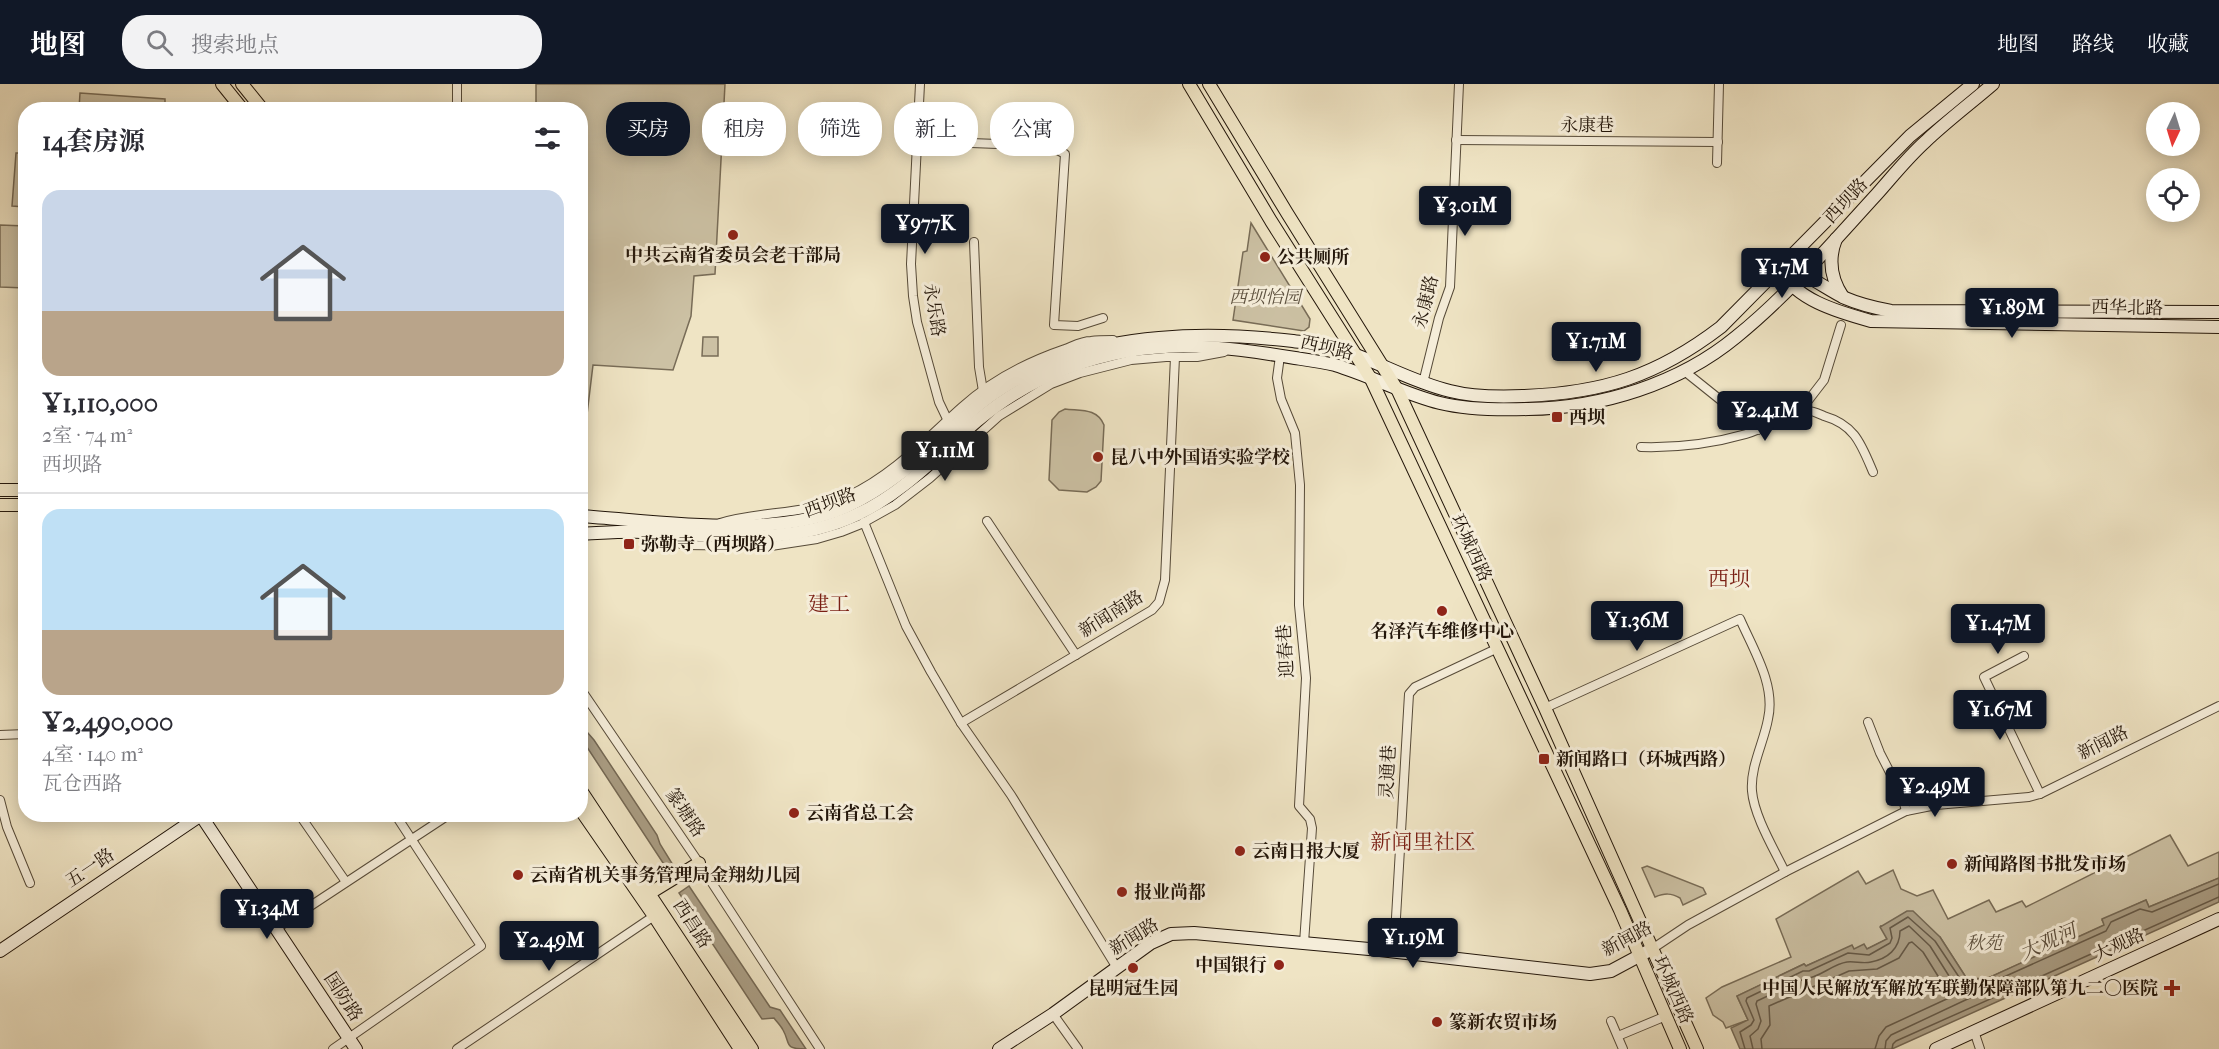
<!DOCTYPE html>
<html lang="zh">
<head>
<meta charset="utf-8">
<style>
	:root { --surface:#fff; --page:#f2f2f3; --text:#2b2b33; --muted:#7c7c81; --line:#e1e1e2; --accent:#111827 }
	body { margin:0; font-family:"IM FELL French Canon","Noto Serif SC",serif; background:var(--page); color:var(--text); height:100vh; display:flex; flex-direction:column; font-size:22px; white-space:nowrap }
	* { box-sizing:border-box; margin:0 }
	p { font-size:20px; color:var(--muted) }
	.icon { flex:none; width:33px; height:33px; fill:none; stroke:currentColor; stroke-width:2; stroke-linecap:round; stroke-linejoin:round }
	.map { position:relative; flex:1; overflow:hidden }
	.panel { position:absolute; left:18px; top:18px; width:570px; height:720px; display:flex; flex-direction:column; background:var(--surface); border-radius:24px; box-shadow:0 3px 15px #0003 }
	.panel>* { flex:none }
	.hud { position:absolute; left:606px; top:18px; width:570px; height:54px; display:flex; gap:12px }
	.needle { width:39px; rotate:184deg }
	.controls { position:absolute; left:2146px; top:18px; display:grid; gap:12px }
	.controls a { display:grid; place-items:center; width:54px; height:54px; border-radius:50%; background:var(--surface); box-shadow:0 3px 15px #0003; font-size:30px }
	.price { position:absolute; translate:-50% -51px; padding:0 14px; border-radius:6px; background:var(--accent); color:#fff; font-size:20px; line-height:39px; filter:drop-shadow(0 2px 3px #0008) }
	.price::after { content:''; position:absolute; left:50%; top:36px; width:18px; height:14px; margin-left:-9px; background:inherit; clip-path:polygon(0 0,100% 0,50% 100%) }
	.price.selected { background:#222; color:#fff }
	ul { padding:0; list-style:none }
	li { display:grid; align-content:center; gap:12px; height:318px; padding:0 24px }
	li+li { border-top:2px solid var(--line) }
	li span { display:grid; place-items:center; height:186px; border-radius:18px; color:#555 }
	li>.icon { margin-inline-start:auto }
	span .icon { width:108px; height:108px; fill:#fffc; stroke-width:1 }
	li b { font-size:26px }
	h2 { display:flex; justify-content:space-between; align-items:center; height:72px; padding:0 24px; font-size:26px }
	.tag { padding:0 21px; border-radius:24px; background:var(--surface); box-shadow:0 3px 15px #0003; font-size:21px; line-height:54px }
	.tag.selected { background:var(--accent); color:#fff }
	header { display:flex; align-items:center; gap:36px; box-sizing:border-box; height:84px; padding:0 30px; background:var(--accent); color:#fff }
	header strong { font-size:28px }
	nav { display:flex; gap:33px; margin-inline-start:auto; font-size:21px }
	.search { width:420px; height:54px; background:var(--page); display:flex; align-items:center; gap:15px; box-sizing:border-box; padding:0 21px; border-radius:24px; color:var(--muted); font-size:22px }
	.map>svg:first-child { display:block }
</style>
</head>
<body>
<header>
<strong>地图</strong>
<div class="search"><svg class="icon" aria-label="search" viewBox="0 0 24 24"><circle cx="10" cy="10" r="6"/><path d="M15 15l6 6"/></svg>搜索地点</div>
<nav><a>地图</a><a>路线</a><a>收藏</a></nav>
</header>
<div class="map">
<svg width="2219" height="965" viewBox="0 0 2219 965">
	<rect width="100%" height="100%" fill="#efe4c4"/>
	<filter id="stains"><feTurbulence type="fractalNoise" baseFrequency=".00333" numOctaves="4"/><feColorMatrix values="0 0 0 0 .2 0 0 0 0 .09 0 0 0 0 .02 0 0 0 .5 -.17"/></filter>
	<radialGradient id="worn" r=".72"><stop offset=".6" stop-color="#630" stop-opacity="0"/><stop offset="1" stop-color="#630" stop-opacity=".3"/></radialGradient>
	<g fill="#ccc1a4" stroke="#786c57" stroke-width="1.5">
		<path d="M536,0H725L715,190L694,192L691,232L673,286L593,281L581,380L580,26L536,25Z"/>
		<path d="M80,9L165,15V25H79Z"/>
		<path d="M16,69H25V123L12,122Z"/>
		<path d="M1251,139L1310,235L1309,243L1304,247L1233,236L1243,168L1247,167Z"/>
		<path d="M0,141L25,142V204L0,203Z"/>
		<path d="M703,253H718V272H702Z"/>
		<path d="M1065,325C1081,327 1097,324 1104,341L1101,397L1096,403L1087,408L1059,406L1049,396L1052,336L1059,328Z"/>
		<path d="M2170,751L2188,782L2219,768V794L2149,823L2146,816L2102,836L2105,841L1986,895L1972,894L1967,895L1940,853L1881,842L1887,855L1867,865H1854L1852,862L1806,882L1804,880L1737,912L1748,936L1726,944L1723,938L1713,931L1706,914L1722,903L1791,873L1776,835L1858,787L1866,800L1893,786L1901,805L1917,812L1933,806L1948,835L1989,816L1996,828L2022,817L2026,823Z"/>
		<path d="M1647,782L1703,804L1706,810L1683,821L1680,814C1671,809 1665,809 1655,813L1642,784Z"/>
	</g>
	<g fill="#aa9e85" stroke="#746854" stroke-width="1.5">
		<path d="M580,640L594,656L657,751L660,760L673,781L667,785L581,654Z"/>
		<path d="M2219,794V818L1892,965H1740L1731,944L1748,936L1737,912L1804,880L1806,882L1852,861L1854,865L1864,860L1867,865L1887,855L1880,843L1907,827H1913L1940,853L1967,895H1986L2104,841L2102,835L2146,816L2149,823Z"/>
		<path d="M689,802L770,923L780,926L806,965C783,965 791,960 783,946C781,942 777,938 774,934L762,935L679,809Z"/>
	</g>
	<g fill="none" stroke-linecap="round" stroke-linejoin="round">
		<g stroke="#665a48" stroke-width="1.5">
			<path d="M1745,965L1740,948L1751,941L1754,936L1746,917L1747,914L1803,887H1809L1848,869L1869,871L1890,859L1892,854L1890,844L1908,833L1935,857L1963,899L1967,901H1986L2106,847L2111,838L2140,825L2152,828L2219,800"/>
			<path d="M1753,965L1750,952L1758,945L1761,937L1756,920L1757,917L1804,895C1820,894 1832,880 1847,878C1855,877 1863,880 1871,878C1887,875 1900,865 1900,847L1909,842L1930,862L1956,903L1964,908H1972L1974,912L1891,951L1886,957L1885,965"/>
			<path d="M1762,965L1761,955L1770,941L1769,922L1849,887L1877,885L1899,874L1909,859L1912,858L1923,868L1951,913L1886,943L1879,952L1875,965"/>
			<path d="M1892,965L1893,960L1896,957L2219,813"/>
		</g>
		<g stroke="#564a38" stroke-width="10">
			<g id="street">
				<path d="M920,0L911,180L913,212L917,238L939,318L949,339"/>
				<path d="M457,26V0"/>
				<path d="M1456,56L1718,58"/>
				<path d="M917,57L1050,62L1065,70L1054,241L1078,242L1103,234"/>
				<path d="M1717,79L1719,0"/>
				<path d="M974,158L979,283L983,307"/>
				<path d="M1280,272L1277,294L1281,315L1295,349L1300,401L1299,521L1306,594L1299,722L1310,735L1312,744L1304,859"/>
				<path d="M1683,286L1758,346"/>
				<path d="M1423,299L1439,234L1450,203L1459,0"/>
				<path d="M1807,318L1824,296L1841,241"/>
				<path d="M1641,363C1677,364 1711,360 1746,350C1764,345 1790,327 1806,327C1812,326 1819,330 1824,332C1855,341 1861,360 1873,388"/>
				<path d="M987,437L1076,571"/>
				<path d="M864,438L906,542L931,588L961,639L1011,711L1117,884"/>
				<path d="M720,439C764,426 804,432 848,412C893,391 926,355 962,323C992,296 1027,278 1065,265C1073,262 1082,257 1091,257C1098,256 1106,256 1113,256"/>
				<path d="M657,453L684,461L771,462L817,455L841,448L861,440L895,421L930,394L999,332L1051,300L1080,289L1131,276L1166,273H1197L1224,268"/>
				<path d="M2024,572L1984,593L2040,710"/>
				<path d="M580,604L699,779L820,965"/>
				<path d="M1545,624L1740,535C1753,565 1776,601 1768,635C1764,658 1750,683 1752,707C1754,732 1774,765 1785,788"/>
				<path d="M1868,638L1880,669L1902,712L1906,727"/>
				<path d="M961,639L1152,526L1159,518L1165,496L1175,273"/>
				<path d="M0,651L26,650"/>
				<path d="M0,716L7,743L30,799"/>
				<path d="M299,730L346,798"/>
				<path d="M277,844L450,730"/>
				<path d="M1652,865L1688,841L1785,788L1906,727L1936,721L2029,713L2040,710L2219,622"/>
				<path d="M1394,868L1409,610L1415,603L1498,564"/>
				<path d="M1053,930L1078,965"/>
				<path d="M1611,937L1623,965"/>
				<path d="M1974,947L1980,965"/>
				<path d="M1618,952L1666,932"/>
				<path d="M333,965L481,862L395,730"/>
				<path d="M457,965L654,832"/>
			</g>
		</g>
		<g stroke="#23160a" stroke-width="14">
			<g id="secondary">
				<path d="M1836,155C1828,175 1831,195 1843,213"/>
				<path d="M1781,183C1790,215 1842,229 1871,237L2219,243"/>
				<path d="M1781,183C1805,187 1824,204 1845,214C1861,221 1875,224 1891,227L2219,228"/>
				<path d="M580,432C657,437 764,454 836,427C889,406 927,367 968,330C1019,284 1091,259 1159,254C1203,250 1249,252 1293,257C1305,259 1318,259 1329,262C1371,273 1408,297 1450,307C1473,313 1499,313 1523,312C1603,309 1657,292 1721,243L1910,52L1973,0"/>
				<path d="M580,450C602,449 623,447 645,448C716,451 790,463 858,430C905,408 938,370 977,337C1021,300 1072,277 1128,267C1183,257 1241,265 1295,274C1308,276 1322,278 1335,281C1371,292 1404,310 1440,319C1469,326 1499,326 1528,325C1601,324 1679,300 1736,253C1788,211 1832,159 1877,110C1893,92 1908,73 1926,57C1947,37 1971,19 1993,0"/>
				<path d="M200,730L356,965"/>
				<path d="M0,867L201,731"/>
				<path d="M999,965L1053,930L1151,859L1171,850L1194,849L1380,866L1590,890L1611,887L1652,865"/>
				<path d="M1936,965L2219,835"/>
			</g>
		</g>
		<g stroke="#23160a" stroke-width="14">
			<g id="primary">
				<path d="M222,0L243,26"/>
				<path d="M242,0L263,26"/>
				<path d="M1189,0L1271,137L1371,295L1620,826L1680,965"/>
				<path d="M1209,0L1287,129L1398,307L1545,624L1697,965"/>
				<path d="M0,406H26"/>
				<path d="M0,421H26"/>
				<path d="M580,705L752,965"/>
				<path d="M580,725L654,832L740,965"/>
				<path d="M650,809L699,779"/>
			</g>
		</g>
		<use href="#street" stroke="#f5edd9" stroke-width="8"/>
		<use href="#secondary" stroke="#f5edd9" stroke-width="12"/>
		<use href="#primary" stroke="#efe4c4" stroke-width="12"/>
	</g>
	<g fill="#8f2418" stroke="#f5edd9" stroke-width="2">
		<circle cx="733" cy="151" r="6"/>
		<circle cx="1265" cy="173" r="6"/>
		<rect x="1551" y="327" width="12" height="12" rx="3"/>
		<circle cx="1098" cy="373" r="6"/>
		<rect x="623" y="454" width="12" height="12" rx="3"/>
		<circle cx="1442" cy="527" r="6"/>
		<rect x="1538" y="669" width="12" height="12" rx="3"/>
		<circle cx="794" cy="729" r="6"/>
		<circle cx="1240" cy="767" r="6"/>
		<circle cx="1952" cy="780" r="6"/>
		<circle cx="518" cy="791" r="6"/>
		<circle cx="1122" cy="808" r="6"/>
		<circle cx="1279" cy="881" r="6"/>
		<circle cx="1133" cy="884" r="6"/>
		<path d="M2169 895h6v6h6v6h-6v6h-6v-6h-6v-6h6z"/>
		<circle cx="1437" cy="938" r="6"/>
	</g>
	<g text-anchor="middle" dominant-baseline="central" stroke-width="6" stroke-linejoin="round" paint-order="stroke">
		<g font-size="18" fill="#23160a" stroke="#f5edd9">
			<text x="1587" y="41">永康巷</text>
			<text transform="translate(1846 117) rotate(-47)">西坝路</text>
			<text transform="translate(1426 218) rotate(-76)">永康路</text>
			<text transform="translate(2127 224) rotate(1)">西华北路</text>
			<text transform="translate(934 226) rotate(81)">永乐路</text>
			<text transform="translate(1327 264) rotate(13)">西坝路</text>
			<text transform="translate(830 419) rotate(-20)">西坝路</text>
			<text transform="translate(1471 464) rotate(65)">环城西路</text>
			<text transform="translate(1111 530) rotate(-32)">新闻南路</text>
			<text transform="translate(1286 567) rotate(-94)">迎春巷</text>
			<text transform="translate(2103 659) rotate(-26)">新闻路</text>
			<text transform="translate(1388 688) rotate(-87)">灵通巷</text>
			<text transform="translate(685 729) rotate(56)">篆塘路</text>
			<text transform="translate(90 784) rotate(-34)">五一路</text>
			<text transform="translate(692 840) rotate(57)">西昌路</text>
			<text transform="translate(1134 853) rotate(-31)">新闻路</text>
			<text transform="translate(1627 855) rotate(-28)">新闻路</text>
			<text transform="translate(2119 861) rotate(-25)">大观路</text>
			<text transform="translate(1673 906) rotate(66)">环城西路</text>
			<text transform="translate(343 913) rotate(57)">国防路</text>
		</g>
		<g font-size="18" font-weight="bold" fill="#23160a" stroke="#f5edd9" text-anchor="start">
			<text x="733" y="171" text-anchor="middle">中共云南省委员会老干部局</text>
			<text x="1277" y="173">公共厕所</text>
			<text x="1569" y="333">西坝</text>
			<text x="1110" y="373">昆八中外国语实验学校</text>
			<text x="641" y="460">弥勒寺（西坝路）</text>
			<text x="1442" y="547" text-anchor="middle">名泽汽车维修中心</text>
			<text x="1556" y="675">新闻路口（环城西路）</text>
			<text x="806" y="729">云南省总工会</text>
			<text x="1252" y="767">云南日报大厦</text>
			<text x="1964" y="780">新闻路图书批发市场</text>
			<text x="530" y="791">云南省机关事务管理局金翔幼儿园</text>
			<text x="1134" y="808">报业尚都</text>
			<text x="1267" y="881" text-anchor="end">中国银行</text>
			<text x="1133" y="904" text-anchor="middle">昆明冠生园</text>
			<text x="2158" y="904" text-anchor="end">中国人民解放军解放军联勤保障部队第九二〇医院</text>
			<text x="1449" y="938">篆新农贸市场</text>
		</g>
		<g font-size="18" font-style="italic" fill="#5e5240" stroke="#f5edd9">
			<text x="1265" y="213">西坝怡园</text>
			<text x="1984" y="859">秋苑</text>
		</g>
		<g font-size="20" font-style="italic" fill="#594c3b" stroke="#f5edd9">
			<text transform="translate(2048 858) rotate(-24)">大观河</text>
		</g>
		<g font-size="21" fill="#7a1f14" stroke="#f5edd9">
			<text x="1729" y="495">西坝</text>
			<text x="829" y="520">建工</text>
			<text x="1423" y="758">新闻里社区</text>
		</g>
	</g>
	<rect width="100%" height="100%" filter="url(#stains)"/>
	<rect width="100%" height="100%" fill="url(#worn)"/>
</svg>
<div class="controls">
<a><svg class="needle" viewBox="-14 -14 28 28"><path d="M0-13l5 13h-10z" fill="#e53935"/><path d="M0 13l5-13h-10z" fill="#7c7c81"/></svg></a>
<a><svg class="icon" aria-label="locate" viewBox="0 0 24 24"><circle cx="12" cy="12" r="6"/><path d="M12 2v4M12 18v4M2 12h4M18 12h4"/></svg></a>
</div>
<b class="price" style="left:1465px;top:153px">¥3.01M</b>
<b class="price" style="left:925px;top:171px">¥977K</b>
<b class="price" style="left:1782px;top:215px">¥1.7M</b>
<b class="price" style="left:2012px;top:255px">¥1.89M</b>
<b class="price" style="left:1596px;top:289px">¥1.71M</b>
<b class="price" style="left:1765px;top:358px">¥2.41M</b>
<b class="price selected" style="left:945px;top:398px">¥1.11M</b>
<b class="price" style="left:1637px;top:568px">¥1.36M</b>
<b class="price" style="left:1998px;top:571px">¥1.47M</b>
<b class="price" style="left:2000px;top:657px">¥1.67M</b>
<b class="price" style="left:1935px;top:734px">¥2.49M</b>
<b class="price" style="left:267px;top:856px">¥1.34M</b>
<b class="price" style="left:1413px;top:885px">¥1.19M</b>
<b class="price" style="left:549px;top:888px">¥2.49M</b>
<div class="hud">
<a class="tag selected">买房</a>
<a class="tag">租房</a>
<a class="tag">筛选</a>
<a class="tag">新上</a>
<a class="tag">公寓</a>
</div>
<section class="panel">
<h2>14套房源<svg class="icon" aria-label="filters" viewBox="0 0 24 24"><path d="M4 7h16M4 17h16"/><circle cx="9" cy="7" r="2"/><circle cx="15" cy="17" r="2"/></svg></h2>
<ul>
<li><span style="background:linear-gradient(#c9d6e8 65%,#b9a48a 0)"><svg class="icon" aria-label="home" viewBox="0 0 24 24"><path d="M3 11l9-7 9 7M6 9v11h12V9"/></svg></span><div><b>¥1,110,000</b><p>2室 · 74 m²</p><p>西坝路</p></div></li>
<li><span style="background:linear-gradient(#bfe0f5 65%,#b9a48a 0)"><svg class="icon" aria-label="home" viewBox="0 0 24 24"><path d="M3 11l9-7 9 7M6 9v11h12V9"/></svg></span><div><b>¥2,490,000</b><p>4室 · 140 m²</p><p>瓦仓西路</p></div></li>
</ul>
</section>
</div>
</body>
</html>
